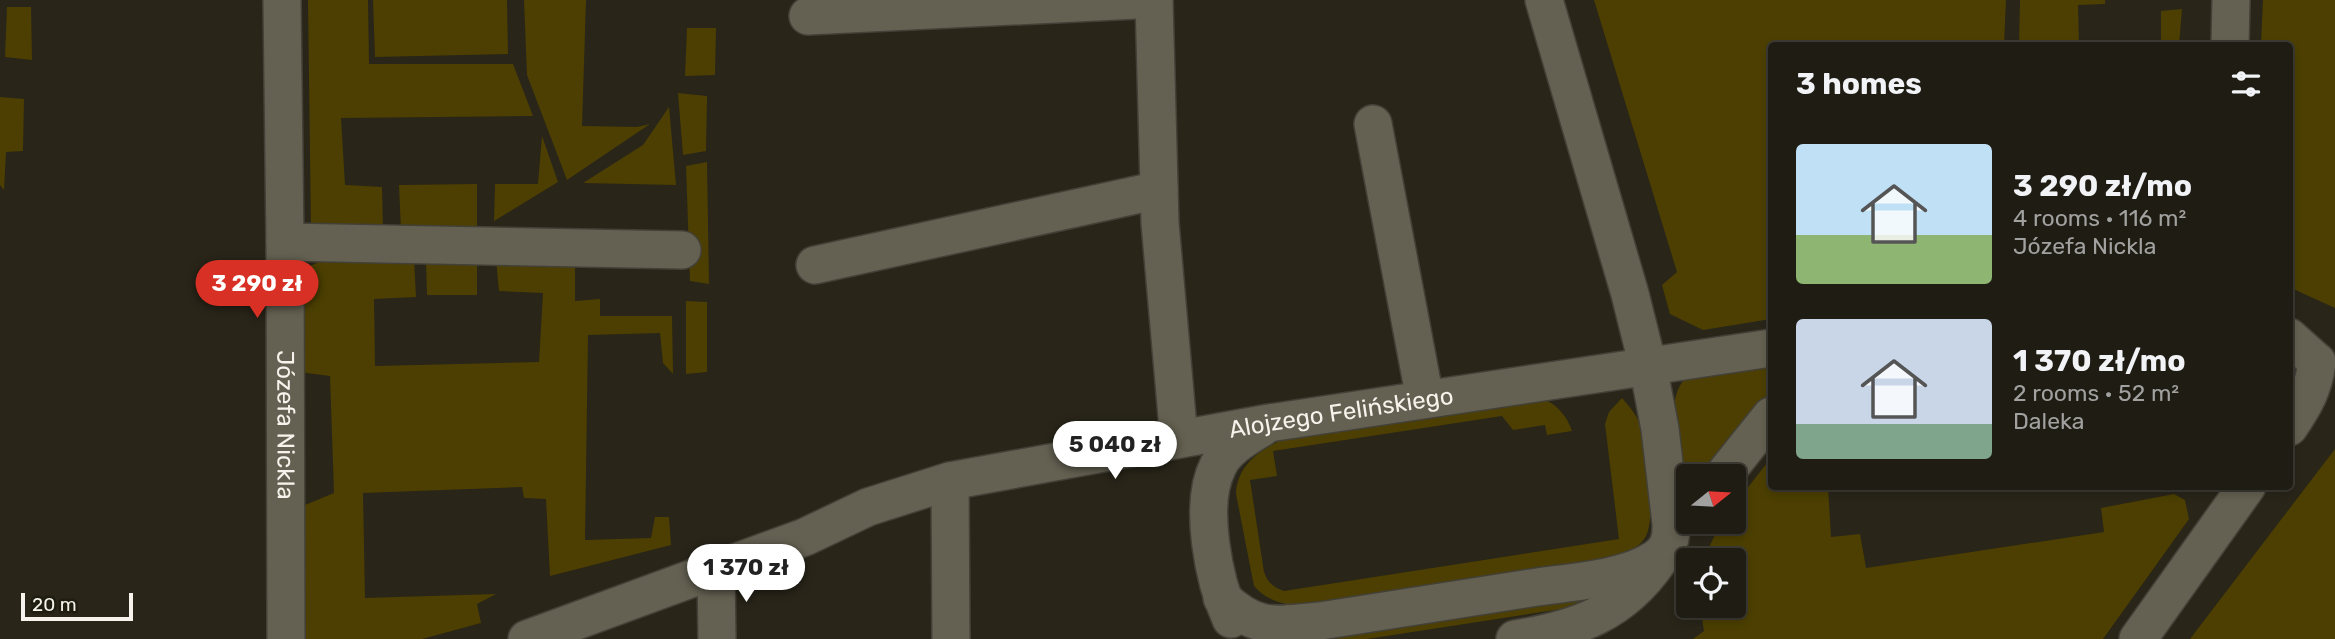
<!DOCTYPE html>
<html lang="en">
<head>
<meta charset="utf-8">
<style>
	:root { --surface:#1f1c13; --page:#27251c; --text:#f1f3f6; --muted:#a1a1a0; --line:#3c3a33; --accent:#d93025 }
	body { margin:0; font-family:Rubik,sans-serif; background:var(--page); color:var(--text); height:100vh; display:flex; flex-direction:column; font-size:26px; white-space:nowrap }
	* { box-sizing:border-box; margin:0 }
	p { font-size:23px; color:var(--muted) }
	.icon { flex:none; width:38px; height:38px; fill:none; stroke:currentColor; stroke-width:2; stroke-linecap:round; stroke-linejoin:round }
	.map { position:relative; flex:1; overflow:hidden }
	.drawer { position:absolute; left:1768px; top:42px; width:525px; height:448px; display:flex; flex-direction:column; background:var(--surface); border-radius:7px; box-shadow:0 4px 10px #0003,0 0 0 2px var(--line) }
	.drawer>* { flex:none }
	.needle { width:46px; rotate:72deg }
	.controls { position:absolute; left:1676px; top:464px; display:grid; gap:14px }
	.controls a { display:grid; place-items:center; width:70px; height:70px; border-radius:7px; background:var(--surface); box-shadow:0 4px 10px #0003,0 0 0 2px var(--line); font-size:35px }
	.scale { position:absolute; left:21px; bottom:18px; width:112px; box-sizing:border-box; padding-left:7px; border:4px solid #f5f3eb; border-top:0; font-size:19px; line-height:24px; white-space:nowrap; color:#f5f3eb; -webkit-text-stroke:5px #1f1c10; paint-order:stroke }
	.price { position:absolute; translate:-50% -60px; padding:0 16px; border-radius:24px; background:#fff; color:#222; font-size:23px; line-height:46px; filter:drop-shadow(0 2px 4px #0008) }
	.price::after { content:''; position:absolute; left:50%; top:42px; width:21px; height:16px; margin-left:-10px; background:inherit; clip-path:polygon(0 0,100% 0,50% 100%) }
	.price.active { background:var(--accent); color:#fff }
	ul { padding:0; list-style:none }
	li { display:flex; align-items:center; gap:21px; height:175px; padding:0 28px }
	li span { display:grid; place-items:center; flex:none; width:196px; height:140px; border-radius:7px; color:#555 }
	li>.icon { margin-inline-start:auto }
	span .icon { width:84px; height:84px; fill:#fffc; stroke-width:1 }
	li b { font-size:30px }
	h2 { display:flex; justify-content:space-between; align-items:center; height:84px; padding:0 28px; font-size:30px }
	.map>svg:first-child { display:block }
</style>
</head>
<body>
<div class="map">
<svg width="2335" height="639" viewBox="0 0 2335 639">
	<rect width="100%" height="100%" fill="#292519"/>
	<g fill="#4c3f01">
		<path d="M308,0H368L369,64H513L533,116L341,118L345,185L382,187L383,230L311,231Z"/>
		<path d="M373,0H507L508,54L375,57Z"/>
		<path d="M524,0H586L582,126L637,127L650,124L567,180L527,75Z"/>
		<path d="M1594,0H2006L2004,45L1771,46V319L1703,330L1670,314L1662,285L1677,272Z"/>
		<path d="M2020,0H2105V4L2078,5L2079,45L2019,46Z"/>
		<path d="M2263,0H2335V308L2289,287V46L2261,45Z"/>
		<path d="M7,7H31L32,60L5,57Z"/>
		<path d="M2182,9L2179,45H2161V11Z"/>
		<path d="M687,28H716L715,75L685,76Z"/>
		<path d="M678,93L707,96L706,151L683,155Z"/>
		<path d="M0,97L24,99L23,151L6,152L4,190L0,185Z"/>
		<path d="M669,107L676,185L583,183L643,145Z"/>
		<path d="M542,136L558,182L494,221L495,184H538Z"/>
		<path d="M707,162L709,284L690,281L686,166Z"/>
		<path d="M477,184V230L401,231L399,185Z"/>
		<path d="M326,259H414L416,297L374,299L375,366L539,362L543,293L499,291L496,259L575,263V301L600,299V316H672L673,374L663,363L660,333L588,335L585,540L651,538L655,517H669L671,545L550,576L546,499L524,498L522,487L363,493L365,598L496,594L477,604L481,623L422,639H305V505L334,493L330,376L299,372L303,269Z"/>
		<path d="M477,261V295H427L426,262Z"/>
		<path d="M686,301L707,302V372L686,374Z"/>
		<path d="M1771,365V391L1702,476H1689V484L1684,480C1680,450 1662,399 1687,377Z"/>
		<path d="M1541,398C1557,404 1567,416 1572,431L1547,435L1545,425L1513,430L1502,416L1273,451L1277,476L1250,480L1264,572C1268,583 1273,587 1284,591L1619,539L1605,424L1609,412L1622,398C1629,406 1637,415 1640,425C1647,448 1657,519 1645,538C1637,550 1625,553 1613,558L1304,605C1285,606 1267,601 1254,586L1236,494C1237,464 1262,448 1288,437Z"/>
		<path d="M2335,449V639H2190Z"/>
		<path d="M1771,458V486L1828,487L1831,537L1860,534L1866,568L2104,532L2101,508L2174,494L2185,500L2189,519L2103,639H1693L1704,631L1700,606H1734V560H1703L1721,522H1734V505Z"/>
		<path d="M1591,593L1593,604L1367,639H1321Z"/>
	</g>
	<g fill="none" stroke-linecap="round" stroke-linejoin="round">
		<g stroke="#434037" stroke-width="40">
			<g id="minor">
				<path id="s1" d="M282,0L285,242L286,639"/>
				<path d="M1154,0L1160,223L1179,439"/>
				<path d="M808,16L1137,0"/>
				<path d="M2230,46L2231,0"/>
				<path d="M1373,124L1425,399"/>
				<path d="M285,242L682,250"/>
				<path d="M815,265L1159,190"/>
				<path d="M2289,337L2317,362"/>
				<path d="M2289,427C2304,405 2314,388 2317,362"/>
				<path d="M1723,476L1771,416"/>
				<path d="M950,481L951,639"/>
				<path d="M716,569L717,639"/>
				<path d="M1222,598C1257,631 1275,625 1320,621C1390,610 1460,599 1531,588C1568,582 1623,580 1655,559C1668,551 1672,539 1671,523L1660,429L1648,366L1630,294L1544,0"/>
				<path d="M1231,619C1214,581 1198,505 1218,466C1226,448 1247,437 1263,427"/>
				<path id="s2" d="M527,639L805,537L868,507L950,481L1269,423L1771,348"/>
				<path d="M1515,639C1577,629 1622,614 1659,560"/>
				<path d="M2138,639L2247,486"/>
			</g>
		</g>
		<use href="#minor" stroke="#646152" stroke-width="37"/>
	</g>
	<g text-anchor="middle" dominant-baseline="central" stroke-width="7" stroke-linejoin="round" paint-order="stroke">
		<g font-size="24" fill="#f5f3eb" stroke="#1f1c10">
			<text stroke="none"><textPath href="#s2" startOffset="849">Alojzego Felińskiego</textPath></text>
			<text stroke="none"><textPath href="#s1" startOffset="425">Józefa Nickla</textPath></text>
		</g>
	</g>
</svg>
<div class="controls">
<a><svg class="needle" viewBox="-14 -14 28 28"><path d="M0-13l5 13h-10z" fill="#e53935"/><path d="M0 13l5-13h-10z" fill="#a1a1a0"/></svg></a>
<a><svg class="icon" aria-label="locate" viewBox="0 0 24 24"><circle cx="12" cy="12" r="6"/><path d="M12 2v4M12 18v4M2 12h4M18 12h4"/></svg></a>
</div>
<div class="scale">20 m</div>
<b class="price active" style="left:257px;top:320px">3 290 zł</b>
<b class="price" style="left:1115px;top:481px">5 040 zł</b>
<b class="price" style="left:746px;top:604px">1 370 zł</b>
<section class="drawer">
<h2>3 homes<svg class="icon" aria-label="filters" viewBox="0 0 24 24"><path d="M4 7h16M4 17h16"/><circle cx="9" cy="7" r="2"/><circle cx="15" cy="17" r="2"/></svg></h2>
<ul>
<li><span style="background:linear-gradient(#bfe0f5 65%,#8fb573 0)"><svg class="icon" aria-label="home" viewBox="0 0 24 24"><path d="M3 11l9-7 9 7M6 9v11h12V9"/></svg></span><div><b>3 290 zł/mo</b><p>4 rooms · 116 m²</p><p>Józefa Nickla</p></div></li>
<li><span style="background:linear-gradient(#c9d6e8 75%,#7fa58c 0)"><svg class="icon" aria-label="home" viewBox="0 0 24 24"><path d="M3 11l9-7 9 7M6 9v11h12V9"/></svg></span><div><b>1 370 zł/mo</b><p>2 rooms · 52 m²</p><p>Daleka</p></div></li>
</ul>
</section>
</div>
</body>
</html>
